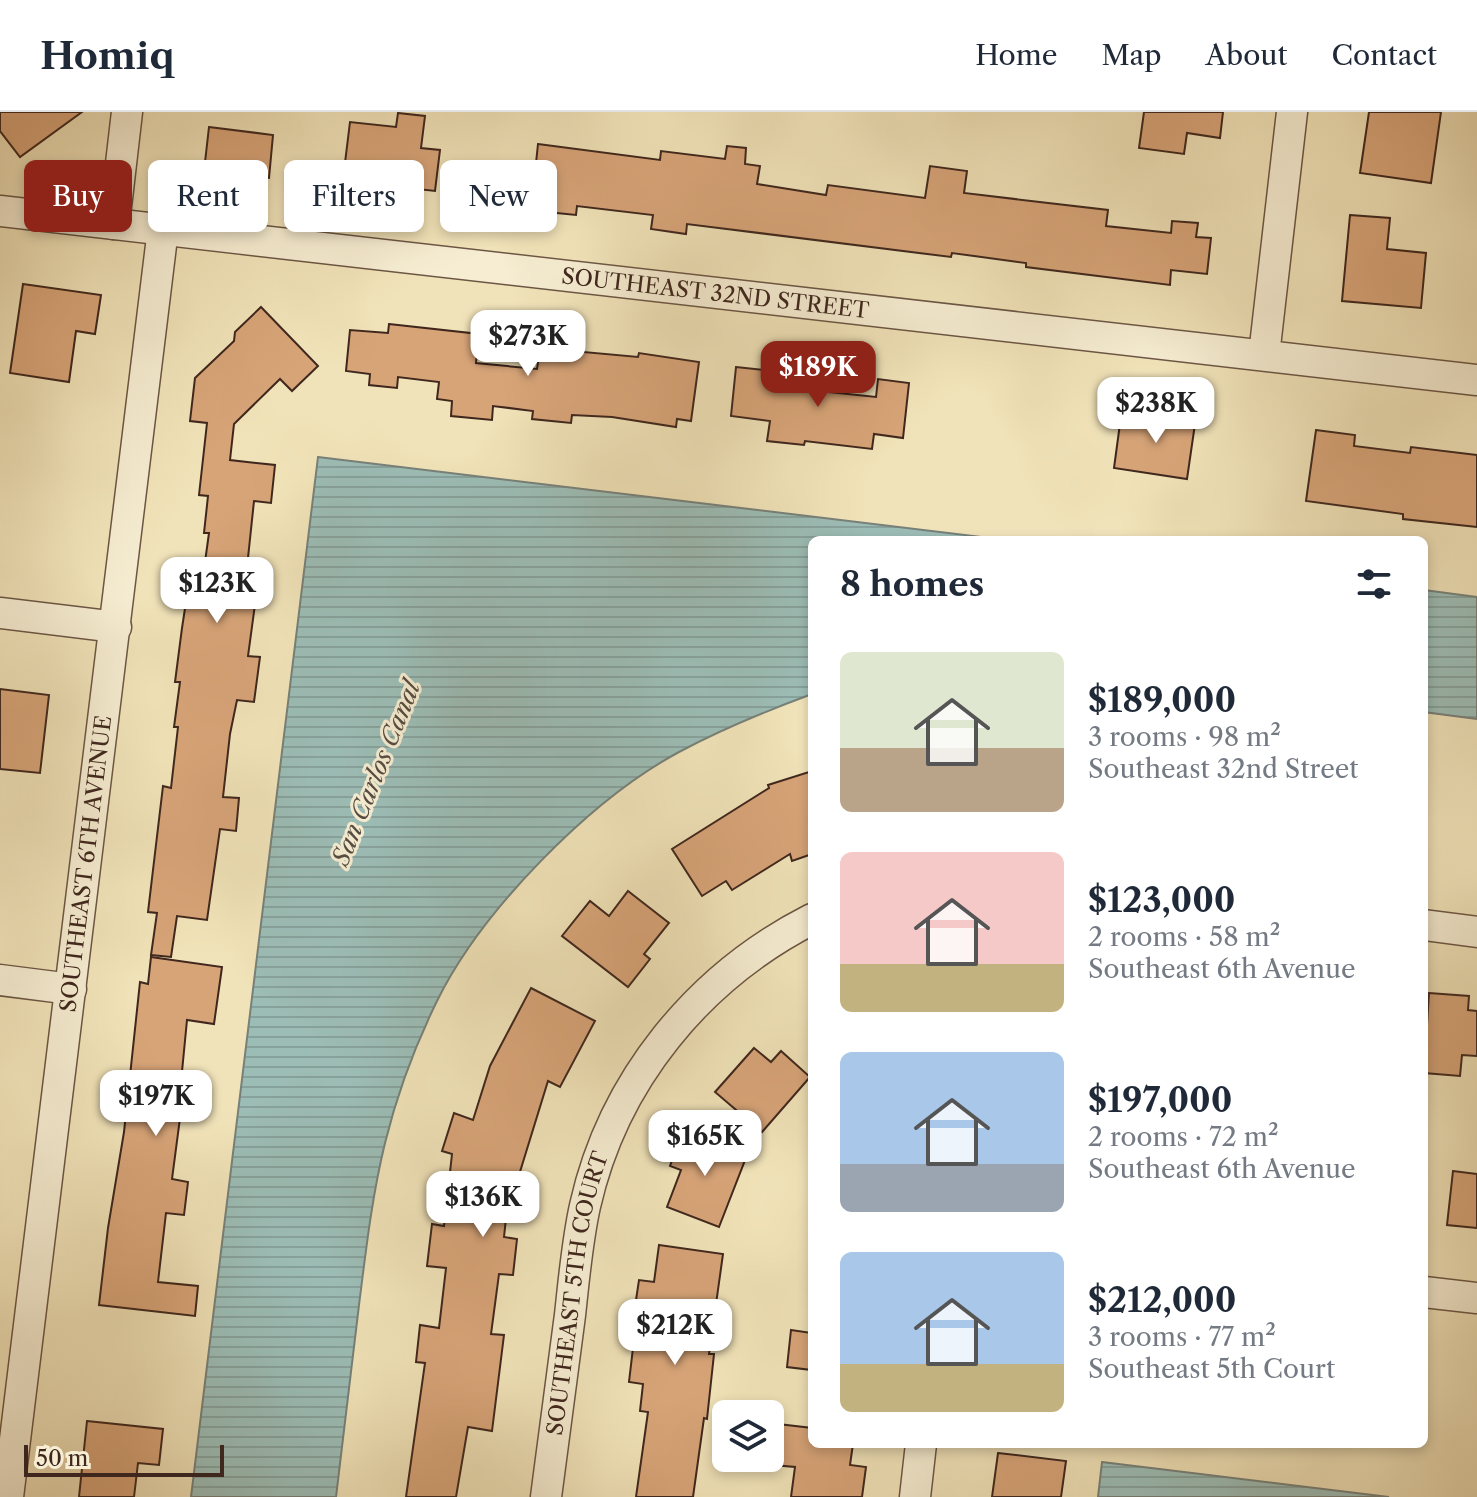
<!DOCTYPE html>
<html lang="en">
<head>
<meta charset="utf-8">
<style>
	:root { --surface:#fff; --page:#f6f6f7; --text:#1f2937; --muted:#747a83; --line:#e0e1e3; --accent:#8f2418 }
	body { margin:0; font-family:"Libre Caslon Text",serif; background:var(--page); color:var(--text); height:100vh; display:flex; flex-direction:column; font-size:30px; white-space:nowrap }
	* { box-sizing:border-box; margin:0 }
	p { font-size:26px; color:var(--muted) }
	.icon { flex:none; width:44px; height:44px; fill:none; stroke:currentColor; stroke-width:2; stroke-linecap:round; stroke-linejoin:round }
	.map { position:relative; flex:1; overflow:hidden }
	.sheet { position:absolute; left:808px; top:424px; width:620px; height:912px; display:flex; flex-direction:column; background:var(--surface); border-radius:12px; box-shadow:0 4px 12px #0003 }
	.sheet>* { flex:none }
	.hud { position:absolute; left:24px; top:48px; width:664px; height:72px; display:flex; gap:16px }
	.buttons { position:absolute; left:712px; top:1288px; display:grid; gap:16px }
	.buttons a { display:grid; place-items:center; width:72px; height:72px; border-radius:12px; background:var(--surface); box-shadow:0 4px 12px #0003; font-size:40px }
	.scale { position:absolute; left:24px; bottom:20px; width:200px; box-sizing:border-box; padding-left:8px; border:4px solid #3f271d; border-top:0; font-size:22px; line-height:28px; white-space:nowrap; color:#3f271d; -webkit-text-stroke:6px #f6edd2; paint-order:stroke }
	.price { position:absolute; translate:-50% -68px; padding:0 18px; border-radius:16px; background:#fff; color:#222; font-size:26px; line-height:52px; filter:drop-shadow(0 2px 4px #0008) }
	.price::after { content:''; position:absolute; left:50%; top:48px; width:24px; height:18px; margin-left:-12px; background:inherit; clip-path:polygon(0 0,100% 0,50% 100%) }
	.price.current { background:var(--accent); color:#fff }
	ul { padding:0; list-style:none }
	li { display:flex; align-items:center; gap:24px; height:200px; padding:0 32px }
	li span { display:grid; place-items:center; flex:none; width:224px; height:160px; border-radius:12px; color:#555 }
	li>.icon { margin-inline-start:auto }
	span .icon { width:96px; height:96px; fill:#fffc; stroke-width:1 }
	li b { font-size:34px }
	h2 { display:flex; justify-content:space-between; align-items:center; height:96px; padding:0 32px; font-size:34px }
	.chip { padding:0 28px; border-radius:12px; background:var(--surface); box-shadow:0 4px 12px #0003; font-size:28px; line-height:72px }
	.chip.current { background:var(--accent); color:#fff }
	header { display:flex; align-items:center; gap:48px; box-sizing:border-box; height:112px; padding:0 40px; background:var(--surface); border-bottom:2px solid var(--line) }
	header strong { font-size:38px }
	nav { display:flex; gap:44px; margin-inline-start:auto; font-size:28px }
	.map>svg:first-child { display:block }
</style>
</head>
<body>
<header>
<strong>Homiq</strong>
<nav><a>Home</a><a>Map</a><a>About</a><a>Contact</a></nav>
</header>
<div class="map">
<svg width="1477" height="1385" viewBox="0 0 1477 1385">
	<defs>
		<pattern id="water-rules" width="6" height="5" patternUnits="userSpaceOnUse" patternTransform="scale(2)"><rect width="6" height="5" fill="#9cbdb6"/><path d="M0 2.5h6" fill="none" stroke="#87a29c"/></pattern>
	</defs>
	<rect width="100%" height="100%" fill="#f1e3b9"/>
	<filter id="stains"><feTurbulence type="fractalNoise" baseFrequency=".0025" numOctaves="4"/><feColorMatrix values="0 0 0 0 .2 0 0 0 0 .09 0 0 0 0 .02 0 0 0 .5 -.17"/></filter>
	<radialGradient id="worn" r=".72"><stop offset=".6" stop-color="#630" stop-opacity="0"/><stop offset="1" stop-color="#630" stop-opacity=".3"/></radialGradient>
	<g fill="url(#water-rules)" stroke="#778179" stroke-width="2">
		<path d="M318,345L1006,428H812V582C766,599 722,617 679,640C590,688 482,798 437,889C415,934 397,982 385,1031C372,1084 366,1138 359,1193C351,1257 344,1321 336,1385H191Z"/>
		<path d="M1424,478L1477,485V607L1424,600Z"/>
		<path d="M1102,1350L1389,1385H1098Z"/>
	</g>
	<g fill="#d7a478" stroke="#3f271d" stroke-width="2">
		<path d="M0,0H82L20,45L0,19Z"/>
		<path d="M1144,0H1223L1220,26L1187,21L1184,42L1139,36Z"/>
		<path d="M1369,0H1441L1431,71L1360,61Z"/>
		<path d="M398,1L425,4L421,36L440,38L435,79L409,76L408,84L370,79L371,70L343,67L350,10L396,15Z"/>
		<path d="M209,15L273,23L269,66L204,59Z"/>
		<path d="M538,32L660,48L661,39L725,47L727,34L746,36L745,52L760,54L757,72L826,83L828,73L925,86L930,54L967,59L964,81L1108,98L1106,114L1171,121L1172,109L1198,111L1196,125L1211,126L1207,162L1171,158L1170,173L1026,155V151L952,141L951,145L687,112L686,122L651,117L653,103L577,94L576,103L547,100L548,89L514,86L517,49L536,51Z"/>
		<path d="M1350,103L1390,106L1387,137L1426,141L1421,196L1342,189Z"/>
		<path d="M23,172L101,183L95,222L76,219L69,270L10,261Z"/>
		<path d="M261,195L318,254L292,279L280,267L234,312L230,348L275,353L271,391L254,389L248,446L261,448L248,544L260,545L254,590L237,588L230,622L223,685L239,686L236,719L220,717L207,808L177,804L171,845L151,843L157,801L148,800L163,674L171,676L178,615H174L180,570H175L182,516L188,477L201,479L209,421H204L208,384L199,383L207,311L190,309L195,266L234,229L235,220Z"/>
		<path d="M389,212L479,222L476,251L537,257L540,236L638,245L639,241L699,250L691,309L677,307L676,315L612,305L572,303L571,311L532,307L533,299L493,294L492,308L451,304L452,289L437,287L439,270L398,265L397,276L369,273L370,262L346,259L350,218L388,221Z"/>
		<path d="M736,255L812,263L810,278L876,285L878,267L909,271L903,326L874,322L872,337L805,329L804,333L767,329L770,309L731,304Z"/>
		<path d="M1156,300L1196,305L1187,367L1114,356L1121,304L1154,308Z"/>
		<path d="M1316,318L1355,323L1354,334L1410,341L1411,335L1477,343V415L1403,407V402L1306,389Z"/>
		<path d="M0,577L49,583L40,661L0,657Z"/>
		<path d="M812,659V742L792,749L790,742L732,778L726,769L702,784L672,737L769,676L768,673Z"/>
		<path d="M628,779L669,811L644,842L650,847L628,875L562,824L590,789L609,804Z"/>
		<path d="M151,845L222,855L214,912L187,908L181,970L200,972L196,1008L180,1006L172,1067L188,1070L184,1103L166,1101L158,1170L198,1174L195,1204L99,1193L108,1116L124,1020L140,870L148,872Z"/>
		<path d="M531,876L595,909L560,975L548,969L519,1063L511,1061L504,1125L517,1127L513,1163L499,1162L491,1222L504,1223L492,1319L468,1315L456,1385H406L425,1251L416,1250L420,1213L439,1216L446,1156L427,1154L432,1112L444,1114L452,1042L442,1039L454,1001L473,1008L490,954Z"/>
		<path d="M1429,881L1469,884L1468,898L1477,899V944L1462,943L1460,964L1424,961Z"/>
		<path d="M754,936L771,950L781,939L810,965L762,1020L715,980Z"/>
		<path d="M683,1019L747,1043L719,1115L667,1095L681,1058L670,1054Z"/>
		<path d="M1453,1059L1477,1062V1116L1447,1113Z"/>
		<path d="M659,1133L723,1142L709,1242H714L707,1307L704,1306L693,1385H636L648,1300L640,1299L643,1272L629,1270L637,1202L634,1201L639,1168L654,1170Z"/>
		<path d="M791,1218L812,1221V1258L787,1255Z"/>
		<path d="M87,1309L163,1317L159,1353L138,1351L134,1385H79Z"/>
		<path d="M778,1312L812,1316V1332H853L850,1353L866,1355L862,1385H791L795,1355L773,1353Z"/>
		<path d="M998,1341L1066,1349L1061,1385H992Z"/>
	</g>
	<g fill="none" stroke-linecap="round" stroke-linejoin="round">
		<g stroke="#6c5644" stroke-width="33">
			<g id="minor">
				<path id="s1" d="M0,99L1477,268"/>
				<path d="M114,112L127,0"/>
				<path d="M1264,243L1292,0"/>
				<path d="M0,501L116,515"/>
				<path d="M1424,813L1477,820"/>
				<path d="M0,868L71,877"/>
				<path d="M1424,1180L1477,1186"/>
				<path id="s2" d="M8,1385L163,117"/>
				<path id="s3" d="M546,1385C554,1324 562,1264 570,1203C574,1167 577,1130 585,1094C613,969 698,865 812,807"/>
				<path d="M915,1385L921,1332"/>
			</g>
		</g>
		<use href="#minor" stroke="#f6edd2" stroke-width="30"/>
	</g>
	<g text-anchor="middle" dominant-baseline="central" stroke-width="6" stroke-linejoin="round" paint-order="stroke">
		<g font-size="22" fill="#3f271d" stroke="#f6edd2">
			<text stroke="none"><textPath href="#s1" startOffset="720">SOUTHEAST 32ND STREET</textPath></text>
			<text stroke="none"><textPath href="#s2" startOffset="638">SOUTHEAST 6TH AVENUE</textPath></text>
			<text stroke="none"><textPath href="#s3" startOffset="206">SOUTHEAST 5TH COURT</textPath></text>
		</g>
		<g font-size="24" font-style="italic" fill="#564c43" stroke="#f6edd2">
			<text transform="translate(376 661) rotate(-68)">San Carlos Canal</text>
		</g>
	</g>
	<rect width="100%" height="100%" filter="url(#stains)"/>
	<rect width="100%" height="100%" fill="url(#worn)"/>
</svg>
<div class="buttons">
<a><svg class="icon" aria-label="layers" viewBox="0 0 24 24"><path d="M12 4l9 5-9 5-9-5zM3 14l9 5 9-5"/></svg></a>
</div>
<div class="scale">50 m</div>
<b class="price" style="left:528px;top:266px">$273K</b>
<b class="price current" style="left:818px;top:297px">$189K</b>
<b class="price" style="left:1156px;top:333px">$238K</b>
<b class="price" style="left:217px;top:513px">$123K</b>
<b class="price" style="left:156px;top:1026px">$197K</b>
<b class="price" style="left:705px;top:1066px">$165K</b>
<b class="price" style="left:483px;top:1127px">$136K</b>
<b class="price" style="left:675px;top:1255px">$212K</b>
<div class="hud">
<a class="chip current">Buy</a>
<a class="chip">Rent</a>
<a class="chip">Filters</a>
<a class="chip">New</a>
</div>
<section class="sheet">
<h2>8 homes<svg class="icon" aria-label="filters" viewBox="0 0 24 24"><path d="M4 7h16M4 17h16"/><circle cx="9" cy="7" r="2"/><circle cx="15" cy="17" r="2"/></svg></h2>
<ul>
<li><span style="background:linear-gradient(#dfe7d0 60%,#b9a48a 0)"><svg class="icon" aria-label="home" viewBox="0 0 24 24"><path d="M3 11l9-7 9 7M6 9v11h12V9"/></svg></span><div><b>$189,000</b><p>3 rooms · 98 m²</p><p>Southeast 32nd Street</p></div></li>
<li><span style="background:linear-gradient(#f6c9c9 70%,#c2b280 0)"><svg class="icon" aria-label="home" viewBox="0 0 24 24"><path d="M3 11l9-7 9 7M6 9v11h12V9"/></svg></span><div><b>$123,000</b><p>2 rooms · 58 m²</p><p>Southeast 6th Avenue</p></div></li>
<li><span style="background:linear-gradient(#a9c7e8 70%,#9aa5b1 0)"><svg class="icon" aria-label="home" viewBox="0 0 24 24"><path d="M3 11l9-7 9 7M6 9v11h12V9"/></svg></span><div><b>$197,000</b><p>2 rooms · 72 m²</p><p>Southeast 6th Avenue</p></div></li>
<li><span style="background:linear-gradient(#a9c7e8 70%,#c2b280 0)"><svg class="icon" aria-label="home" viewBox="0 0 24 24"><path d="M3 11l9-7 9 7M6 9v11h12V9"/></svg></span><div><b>$212,000</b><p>3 rooms · 77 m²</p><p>Southeast 5th Court</p></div></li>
</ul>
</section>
</div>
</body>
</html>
